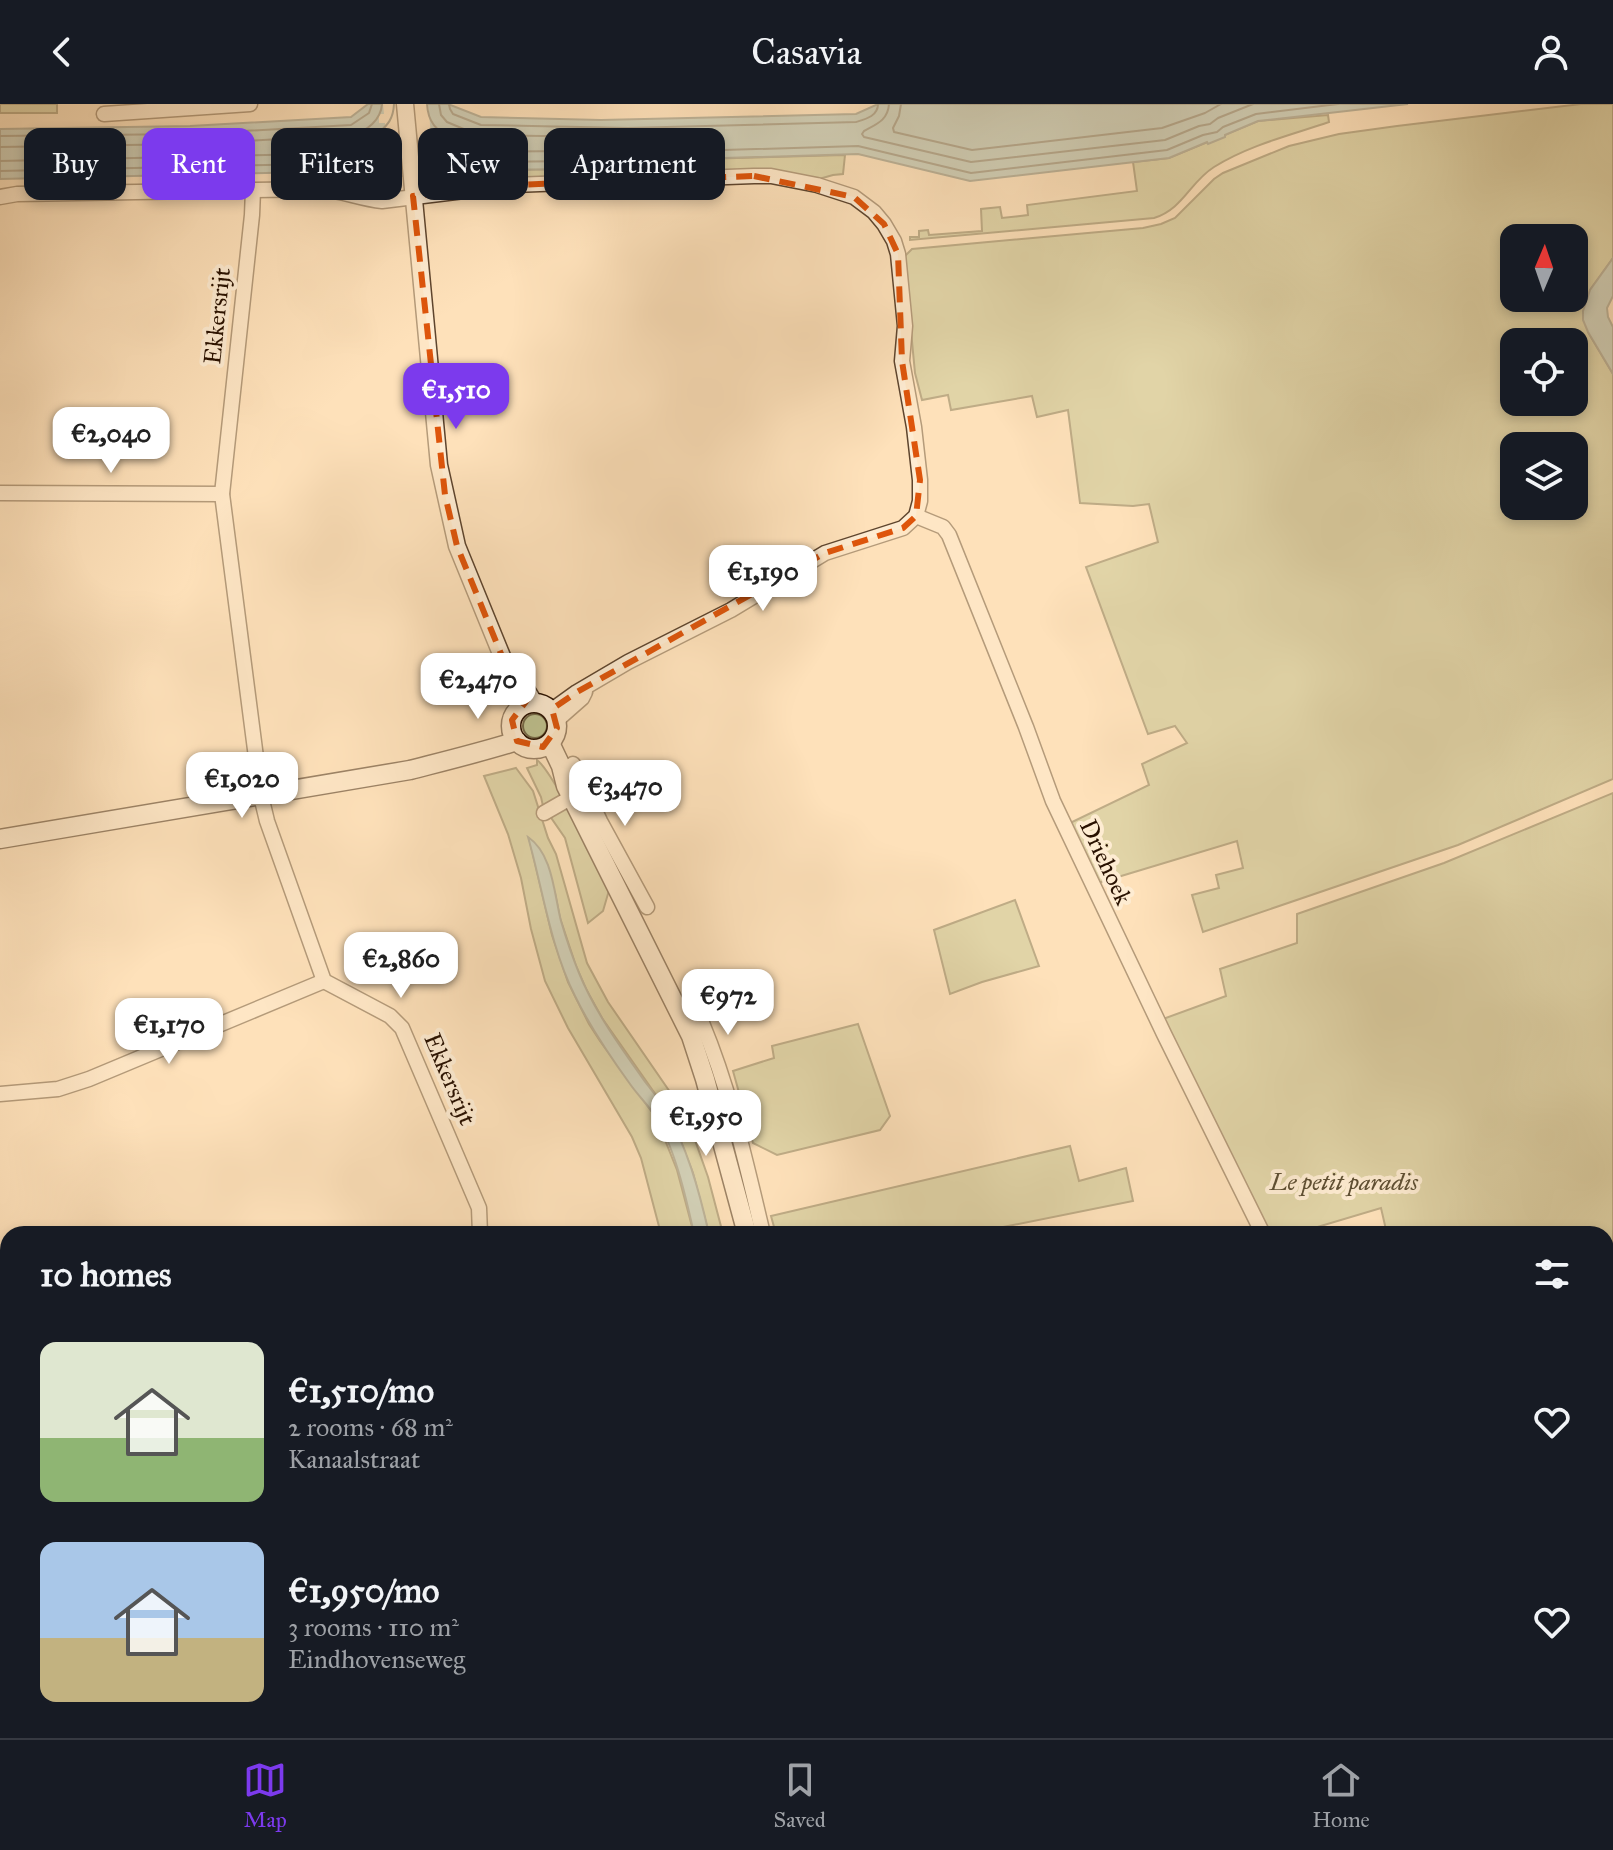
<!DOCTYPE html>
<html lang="en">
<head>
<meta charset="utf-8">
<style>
	:root { --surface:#171b24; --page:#20242c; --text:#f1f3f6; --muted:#9ea1a6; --line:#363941; --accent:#7c3aed }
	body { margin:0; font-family:"IM FELL Great Primer",serif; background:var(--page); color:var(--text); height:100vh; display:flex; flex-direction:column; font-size:30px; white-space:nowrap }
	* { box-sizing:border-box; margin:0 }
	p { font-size:26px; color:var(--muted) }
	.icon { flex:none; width:44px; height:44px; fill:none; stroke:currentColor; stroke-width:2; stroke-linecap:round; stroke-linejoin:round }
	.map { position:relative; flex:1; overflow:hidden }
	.details { position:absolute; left:0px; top:1122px; width:1614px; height:512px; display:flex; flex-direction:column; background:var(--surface); border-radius:24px 24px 0 0; box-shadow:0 4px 12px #0003 }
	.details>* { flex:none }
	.hud { position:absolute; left:24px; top:24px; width:800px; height:72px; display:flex; gap:16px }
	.needle { width:52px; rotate:2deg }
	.buttons { position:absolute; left:1500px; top:120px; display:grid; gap:16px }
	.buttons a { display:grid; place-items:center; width:88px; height:88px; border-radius:16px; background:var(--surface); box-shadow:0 4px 12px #0003; font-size:40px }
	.price { position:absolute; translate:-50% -68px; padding:0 18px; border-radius:16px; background:#fff; color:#222; font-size:26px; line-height:52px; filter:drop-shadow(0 2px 4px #0008) }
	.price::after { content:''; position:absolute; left:50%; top:48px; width:24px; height:18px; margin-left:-12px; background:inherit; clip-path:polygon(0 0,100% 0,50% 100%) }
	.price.selected { background:var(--accent); color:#fff }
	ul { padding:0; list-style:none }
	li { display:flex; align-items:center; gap:24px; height:200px; padding:0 40px }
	li span { display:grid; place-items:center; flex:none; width:224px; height:160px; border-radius:16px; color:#555 }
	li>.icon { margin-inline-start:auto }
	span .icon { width:96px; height:96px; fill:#fffc; stroke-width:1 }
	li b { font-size:34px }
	h2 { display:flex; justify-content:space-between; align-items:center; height:96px; padding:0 40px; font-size:34px }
	.tag { padding:0 28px; border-radius:16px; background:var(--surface); box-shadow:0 4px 12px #0003; font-size:28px; line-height:72px }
	.tag.selected { background:var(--accent); color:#fff }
	header { display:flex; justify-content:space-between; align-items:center; height:104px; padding:0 40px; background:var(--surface); font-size:36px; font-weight:600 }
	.dock { display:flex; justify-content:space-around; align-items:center; height:112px; border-top:2px solid var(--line); background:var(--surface); font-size:22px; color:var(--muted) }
	.dock a { display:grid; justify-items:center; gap:4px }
	.dock .selected { color:var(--accent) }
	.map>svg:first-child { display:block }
</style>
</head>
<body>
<header><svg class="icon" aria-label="back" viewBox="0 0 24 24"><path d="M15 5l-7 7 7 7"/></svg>Casavia<svg class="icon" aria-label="person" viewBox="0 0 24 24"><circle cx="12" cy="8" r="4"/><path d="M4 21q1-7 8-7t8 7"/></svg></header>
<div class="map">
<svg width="1613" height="1634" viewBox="0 0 1613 1634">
	<rect width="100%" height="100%" fill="#fee1ba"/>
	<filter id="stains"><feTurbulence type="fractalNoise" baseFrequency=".0025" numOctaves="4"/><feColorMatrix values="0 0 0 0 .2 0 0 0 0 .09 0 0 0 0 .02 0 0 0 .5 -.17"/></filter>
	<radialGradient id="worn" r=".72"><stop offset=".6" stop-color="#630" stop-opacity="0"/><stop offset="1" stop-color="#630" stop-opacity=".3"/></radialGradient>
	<g fill="#bfc391" stroke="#746a48" stroke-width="2" fill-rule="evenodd">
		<rect x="0" y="0" width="57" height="9"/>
		<path d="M1581,0H1613V154L1590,186L1588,228L1613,270V675L1458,741L1203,828L1192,791L1219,784L1216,771L1243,764L1237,737L1098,779L1070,719L1149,681L1142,660L1187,639L1175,622L1148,630L1086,463L1158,438L1149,400L1133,402L1080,399L1068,306L1037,313L1032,292L951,306L948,291L922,296L915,269L904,153L912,145L1143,124L1161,120L1175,114L1214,75L1223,69L1289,42L1339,30L1397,22ZM1514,134H1574V194H1514ZM1514,238H1574V298H1514ZM1514,342H1574V402H1514Z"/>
		<path d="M1328,11L1329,18C1291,31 1249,41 1214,63C1190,78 1183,105 1154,114L910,136V133H919V127L928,126L929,131L982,127L981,105L1000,103L1002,114L1028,111L1027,101L1137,87L1133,58L1169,54L1258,17Z"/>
		<path d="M845,51L843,70L833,71L819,75L445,86V79L468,66L578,65L626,57Z"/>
		<circle cx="535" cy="622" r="12"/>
		<path d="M537,656C550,665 578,722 587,739L585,741L610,783L603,807L588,819L565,734L543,702L541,693L527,664L537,661Z"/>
		<path d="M516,664L533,687L548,734L556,750L587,859L608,898L670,988L691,1025L708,1073L723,1130H709L693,1069L676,1025L663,1001L602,914L586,885L576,862L560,814L555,789L529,734L552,831L568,878L589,920L600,937L652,1008L659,1021L677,1066L694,1130H661L641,1054L632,1033L568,924L545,877L531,825L521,774L508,730L484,672Z"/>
		<path d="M1613,689V1494L1606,1485V1130H1387L1381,1104L1294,1130H1270L1163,915L1226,892L1220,865L1297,839V810L1444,759Z"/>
		<path d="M1015,796L1039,862L982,878L950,890L934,826Z"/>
		<path d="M858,920L890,1012L880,1026L777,1051L753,1039L733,967L774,954L772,942Z"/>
		<path d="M1070,1042L1079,1077L1126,1064L1133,1097L968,1130H776L771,1112Z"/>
		<path d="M0,1510H8V1584L0,1583Z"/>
		<path d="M170,1626H390L392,1634H173Z"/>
		<path d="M427,1626H535L537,1634H425Z"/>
		<path d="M745,1626H803V1634H713Z"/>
		<path d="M1034,1626H1123L1097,1634H1035Z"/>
		<path d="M1274,1626H1544L1552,1634H1272Z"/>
	</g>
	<g fill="#a0bcb5" stroke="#70786d" stroke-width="2">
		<path d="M368,0H448L481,13L601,16L856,10L878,0H1408L1258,17L1225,31V33L1208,40L1207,38L1169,54L970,77L858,50L626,57L578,65L468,66L445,79L369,81L357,67L0,75V25L190,22L351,13Z"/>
		<path d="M1613,154V192L1607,204L1608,213L1613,223V270L1588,228L1583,216V207L1590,186Z"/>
		<path d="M528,733C553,750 554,790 561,817C566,834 572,852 579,869C595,908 621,944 646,979C652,987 659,995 664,1003C687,1042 699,1086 709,1130H694C686,1093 674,1040 653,1009C646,999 637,990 630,980C609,951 590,923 575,892C550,842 543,786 528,733Z"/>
	</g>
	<path fill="#fee1ba" d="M383,0H428L436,81H390L385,19H379V10H384Z"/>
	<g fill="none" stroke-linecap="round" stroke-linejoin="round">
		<g stroke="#64665a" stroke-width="2">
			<path d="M394,0C393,22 381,24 370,38L383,50H400"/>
			<path d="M449,0L450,5L453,10L481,21L628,24L856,18C866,15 878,12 878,0"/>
			<path d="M889,0C888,16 877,20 864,27L862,30L864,33L971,58L1165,36L1199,22L1210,20L1218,14L1253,0"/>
			<path d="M901,0L899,12L893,24L894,28L972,46L1162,24L1205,9L1221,0"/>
			<path d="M0,32L190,30L351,21L369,9L372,0"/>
			<path d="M0,43L191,40L352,31C367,27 381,16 382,0"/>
			<path d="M420,50L436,49L454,38L452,34C436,27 428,18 427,0"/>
			<path d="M0,57L357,49L366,52L378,62H401"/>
			<path d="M421,62L440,61L459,50L467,48L576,47L610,41L613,38L612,35L610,33L478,31L447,18L441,11L439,0"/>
			<path d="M0,67L357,59L363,62L373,72H402"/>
			<path d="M422,72L442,71L468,58L577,57L626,49L858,42L971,69L1167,46L1203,31L1217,28L1223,23L1256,10L1338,0"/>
		</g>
		<g stroke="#5e452e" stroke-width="17">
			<g id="minor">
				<path d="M104,10L250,0"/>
				<path d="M253,86L252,111L222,390L261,692L267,717L324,877L390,912L402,924L479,1104L480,1130"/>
				<path d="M0,93L17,90L322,85C343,87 361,95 382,97L513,81L754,72H771L817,81L854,93L874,108L884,120L894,137L898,150L905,222L902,257L914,323L920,376V397L916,412L903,424L825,449L731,506L628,558L577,588L552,606"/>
				<path d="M0,389L222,390"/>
				<path d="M916,412L943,423L949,431L1026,623L1053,697L1164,930L1263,1130"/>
				<path d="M557,616L582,594L585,588"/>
				<path d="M573,660L600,717L647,803"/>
				<path d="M544,709L572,693"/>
				<path d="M683,914L702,919C730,986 746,1059 763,1130"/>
				<path d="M0,990L58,985L89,975L324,877"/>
				<path d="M0,1364H8"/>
				<path d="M879,1626L881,1634"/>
				<path d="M1556,1626L1563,1634"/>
			</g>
		</g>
		<g stroke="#5e452e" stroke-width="19">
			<g id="tertiary">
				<path d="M405,0L439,361L457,442L506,562L509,579L520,603"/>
				<path d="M506,562L519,574L534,598"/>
			</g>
		</g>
		<g stroke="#291100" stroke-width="21">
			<g id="secondary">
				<circle cx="534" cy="622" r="23"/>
				<path d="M550,639L561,662L566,682L691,932L705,975L747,1130"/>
				<path d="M0,735L410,666C445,657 482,648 517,637"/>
				<path d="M826,1626L827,1634"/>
			</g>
		</g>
		<use href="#minor" stroke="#feecd2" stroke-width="14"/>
		<use href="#tertiary" stroke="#feecd2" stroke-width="16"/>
		<use href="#secondary" stroke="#feecd2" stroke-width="18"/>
	</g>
	<path d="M0 0H1613V1634H0ZM754,72L854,93L884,120L898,150L902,257L920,376L916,412L903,424L825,449L577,588L552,605L557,624L543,643L517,637L512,616L530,592L506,562L457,442L445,391L413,92L513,81Z" fill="#fee1ba" fill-opacity=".55" fill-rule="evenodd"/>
	<path fill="none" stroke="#de550b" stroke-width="6" stroke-dasharray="16 10" stroke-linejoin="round" d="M754,72L854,93L884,120L898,150L902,257L920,376L916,412L903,424L825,449L577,588L552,605L557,624L543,643L517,637L512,616L530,592L506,562L457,442L445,391L413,92L513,81Z"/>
	<g text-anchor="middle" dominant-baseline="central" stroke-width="8" stroke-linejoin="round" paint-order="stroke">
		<g font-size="24" fill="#291100" stroke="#feecd2">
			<text transform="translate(217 212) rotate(-84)">Ekkersrijt</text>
			<text transform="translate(1106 758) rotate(65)">Driehoek</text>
			<text transform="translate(450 975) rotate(67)">Ekkersrijt</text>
		</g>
		<g font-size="24" font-style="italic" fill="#5e4f33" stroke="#feecd2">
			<text x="1344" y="1078">Le petit paradis</text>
		</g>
	</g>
	<rect width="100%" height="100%" filter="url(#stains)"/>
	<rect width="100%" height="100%" fill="url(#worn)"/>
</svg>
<div class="buttons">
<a><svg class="needle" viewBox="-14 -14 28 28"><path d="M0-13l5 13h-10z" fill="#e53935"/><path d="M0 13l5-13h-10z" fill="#9ea1a6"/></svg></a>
<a><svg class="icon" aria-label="locate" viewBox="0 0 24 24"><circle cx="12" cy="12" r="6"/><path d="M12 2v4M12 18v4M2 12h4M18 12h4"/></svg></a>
<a><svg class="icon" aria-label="layers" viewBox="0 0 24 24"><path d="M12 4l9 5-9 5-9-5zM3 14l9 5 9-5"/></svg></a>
</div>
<b class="price selected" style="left:456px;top:327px">€1,510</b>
<b class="price" style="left:111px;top:371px">€2,040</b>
<b class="price" style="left:763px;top:509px">€1,190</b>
<b class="price" style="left:478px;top:617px">€2,470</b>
<b class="price" style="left:242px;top:716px">€1,020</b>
<b class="price" style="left:625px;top:724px">€3,470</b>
<b class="price" style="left:401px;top:896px">€2,860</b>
<b class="price" style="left:728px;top:933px">€972</b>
<b class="price" style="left:169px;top:962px">€1,170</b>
<b class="price" style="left:706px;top:1054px">€1,950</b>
<div class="hud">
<a class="tag">Buy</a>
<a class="tag selected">Rent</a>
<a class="tag">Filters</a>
<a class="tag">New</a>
<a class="tag">Apartment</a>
</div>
<section class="details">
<h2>10 homes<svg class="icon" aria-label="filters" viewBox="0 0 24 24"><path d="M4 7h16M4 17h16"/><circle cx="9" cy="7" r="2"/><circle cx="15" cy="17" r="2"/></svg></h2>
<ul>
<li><span style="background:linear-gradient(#dfe7d0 60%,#8fb573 0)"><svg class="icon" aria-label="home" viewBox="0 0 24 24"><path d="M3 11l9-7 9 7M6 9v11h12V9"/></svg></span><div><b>€1,510/mo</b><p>2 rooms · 68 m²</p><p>Kanaalstraat</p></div><svg class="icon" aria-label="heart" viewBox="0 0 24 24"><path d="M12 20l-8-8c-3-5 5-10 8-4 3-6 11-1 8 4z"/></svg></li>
<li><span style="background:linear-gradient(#a9c7e8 60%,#c2b280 0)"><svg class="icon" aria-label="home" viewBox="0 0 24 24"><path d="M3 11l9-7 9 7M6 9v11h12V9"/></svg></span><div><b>€1,950/mo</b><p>3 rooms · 110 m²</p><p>Eindhovenseweg</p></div><svg class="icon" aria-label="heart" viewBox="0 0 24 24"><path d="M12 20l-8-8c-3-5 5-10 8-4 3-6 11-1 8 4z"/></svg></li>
</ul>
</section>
</div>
<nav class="dock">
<a class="selected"><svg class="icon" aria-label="map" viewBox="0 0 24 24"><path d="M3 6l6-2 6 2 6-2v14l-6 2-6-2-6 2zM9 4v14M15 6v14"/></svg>Map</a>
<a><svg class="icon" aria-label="saved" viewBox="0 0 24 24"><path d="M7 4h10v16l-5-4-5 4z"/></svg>Saved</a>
<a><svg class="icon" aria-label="home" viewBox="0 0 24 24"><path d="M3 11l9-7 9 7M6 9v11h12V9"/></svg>Home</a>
</nav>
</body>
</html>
